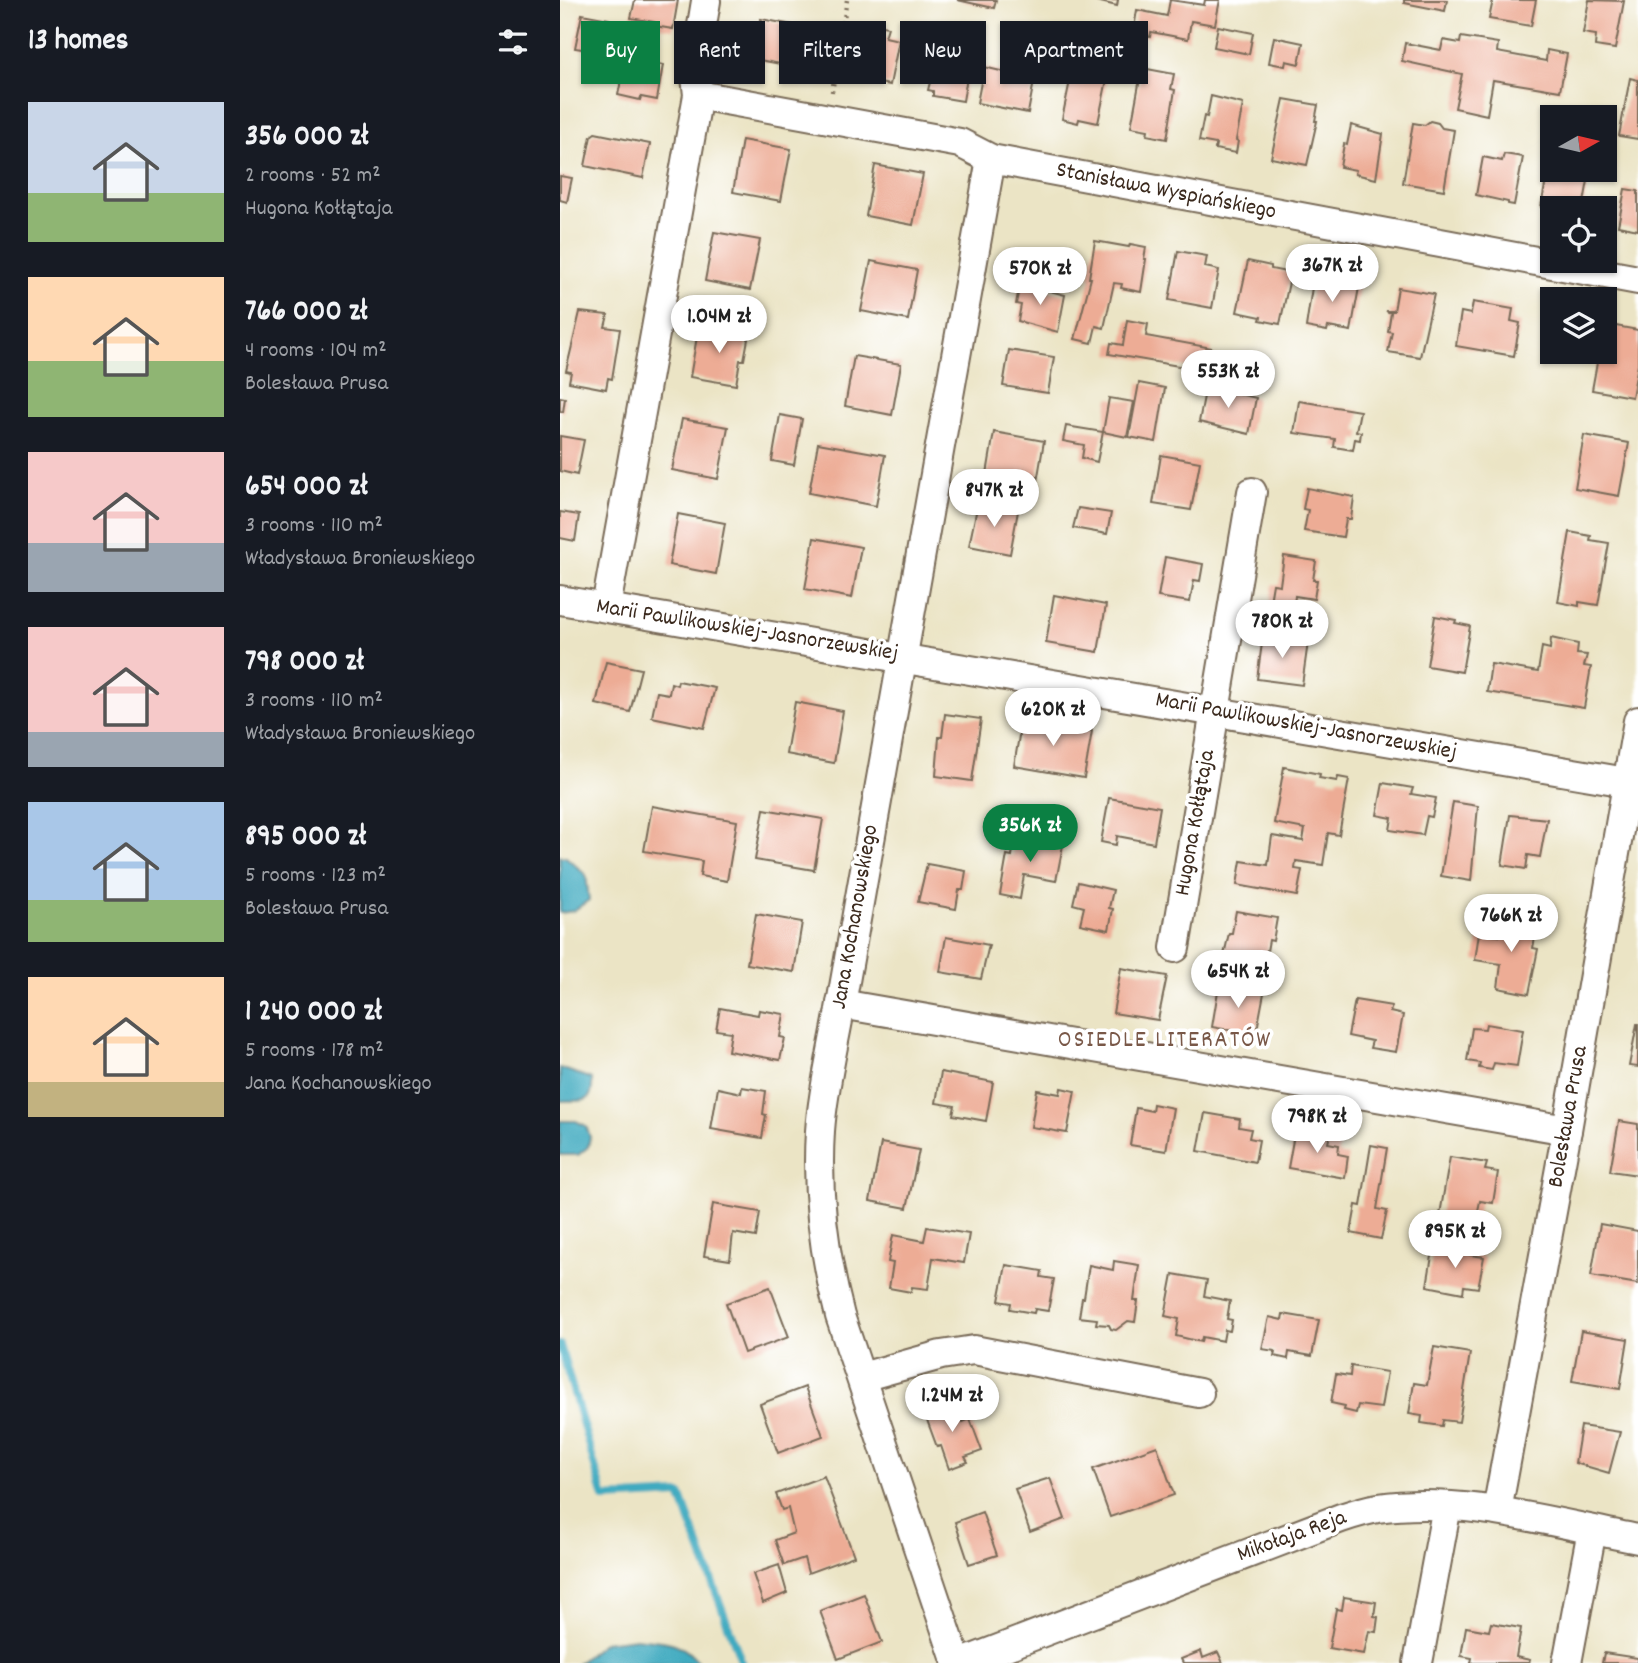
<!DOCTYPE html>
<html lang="en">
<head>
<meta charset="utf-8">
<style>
	:root { --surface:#171b24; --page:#242831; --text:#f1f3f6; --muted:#9ea1a6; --accent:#0b8043 }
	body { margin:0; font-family:Dekko,sans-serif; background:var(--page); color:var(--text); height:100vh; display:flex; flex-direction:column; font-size:26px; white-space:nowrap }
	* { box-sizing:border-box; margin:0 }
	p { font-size:23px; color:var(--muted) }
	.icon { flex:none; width:38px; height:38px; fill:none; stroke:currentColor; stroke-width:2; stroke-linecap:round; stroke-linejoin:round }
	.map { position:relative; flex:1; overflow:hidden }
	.panel { display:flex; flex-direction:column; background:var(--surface); width:560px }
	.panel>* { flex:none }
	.guide { position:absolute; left:21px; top:21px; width:665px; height:63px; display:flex; gap:14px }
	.needle { width:46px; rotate:82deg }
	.buttons { position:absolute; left:980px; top:105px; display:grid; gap:14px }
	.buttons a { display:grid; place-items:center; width:77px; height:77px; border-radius:0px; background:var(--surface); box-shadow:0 2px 5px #0004; font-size:35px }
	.price { position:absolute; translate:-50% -60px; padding:0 16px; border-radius:24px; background:#fff; color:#222; font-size:23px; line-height:46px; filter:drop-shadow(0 2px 4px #0008) }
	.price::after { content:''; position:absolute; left:50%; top:42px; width:21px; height:16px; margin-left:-10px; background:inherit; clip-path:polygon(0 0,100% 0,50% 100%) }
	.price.selected { background:var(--accent); color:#fff }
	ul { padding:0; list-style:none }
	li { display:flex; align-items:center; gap:21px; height:175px; padding:0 28px }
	li span { display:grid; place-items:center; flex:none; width:196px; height:140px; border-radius:0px; color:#555 }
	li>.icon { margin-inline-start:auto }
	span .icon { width:84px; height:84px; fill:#fffc; stroke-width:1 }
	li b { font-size:30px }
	h2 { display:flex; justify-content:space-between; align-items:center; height:84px; padding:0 28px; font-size:30px }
	.pill { padding:0 24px; border-radius:0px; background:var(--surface); box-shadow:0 2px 5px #0004; font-size:24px; line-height:63px }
	.pill.selected { background:var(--accent); color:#fff }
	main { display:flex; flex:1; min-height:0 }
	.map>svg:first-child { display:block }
</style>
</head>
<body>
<main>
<section class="panel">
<h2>13 homes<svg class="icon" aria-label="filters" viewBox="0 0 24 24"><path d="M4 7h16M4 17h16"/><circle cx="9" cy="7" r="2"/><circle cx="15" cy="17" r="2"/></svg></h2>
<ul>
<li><span style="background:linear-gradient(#c9d6e8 65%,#8fb573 0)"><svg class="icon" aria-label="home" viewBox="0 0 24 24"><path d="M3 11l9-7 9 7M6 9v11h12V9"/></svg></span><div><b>356 000 zł</b><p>2 rooms · 52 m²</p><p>Hugona Kołłątaja</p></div></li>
<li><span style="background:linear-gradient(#ffd9b3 60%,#8fb573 0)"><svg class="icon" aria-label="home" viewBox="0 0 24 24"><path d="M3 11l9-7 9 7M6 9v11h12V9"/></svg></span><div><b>766 000 zł</b><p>4 rooms · 104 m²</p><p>Bolesława Prusa</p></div></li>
<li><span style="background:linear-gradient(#f6c9c9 65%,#9aa5b1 0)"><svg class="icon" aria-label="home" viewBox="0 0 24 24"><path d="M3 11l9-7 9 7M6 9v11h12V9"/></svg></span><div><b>654 000 zł</b><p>3 rooms · 110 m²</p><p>Władysława Broniewskiego</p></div></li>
<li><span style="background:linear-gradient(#f6c9c9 75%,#9aa5b1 0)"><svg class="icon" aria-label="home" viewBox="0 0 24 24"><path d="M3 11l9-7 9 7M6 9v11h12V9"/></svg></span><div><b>798 000 zł</b><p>3 rooms · 110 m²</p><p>Władysława Broniewskiego</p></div></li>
<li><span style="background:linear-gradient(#a9c7e8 70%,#8fb573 0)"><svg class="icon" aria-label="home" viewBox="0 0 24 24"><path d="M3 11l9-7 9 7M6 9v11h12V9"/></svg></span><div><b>895 000 zł</b><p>5 rooms · 123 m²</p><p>Bolesława Prusa</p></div></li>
<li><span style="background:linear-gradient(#ffd9b3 75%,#c2b280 0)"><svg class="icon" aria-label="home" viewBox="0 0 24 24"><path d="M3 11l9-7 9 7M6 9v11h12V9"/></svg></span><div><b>1 240 000 zł</b><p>5 rooms · 178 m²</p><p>Jana Kochanowskiego</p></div></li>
</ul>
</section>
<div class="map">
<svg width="1078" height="1663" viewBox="0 0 1078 1663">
	<rect width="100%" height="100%" fill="#fff"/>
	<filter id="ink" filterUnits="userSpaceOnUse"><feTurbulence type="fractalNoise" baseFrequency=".0143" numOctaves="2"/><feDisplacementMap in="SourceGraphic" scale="14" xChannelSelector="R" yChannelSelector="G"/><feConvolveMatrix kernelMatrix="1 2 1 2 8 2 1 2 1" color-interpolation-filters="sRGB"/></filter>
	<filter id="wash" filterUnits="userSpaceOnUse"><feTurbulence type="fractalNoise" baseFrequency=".00686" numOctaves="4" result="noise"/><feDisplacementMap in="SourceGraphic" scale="28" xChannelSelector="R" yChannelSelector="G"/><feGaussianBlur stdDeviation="1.57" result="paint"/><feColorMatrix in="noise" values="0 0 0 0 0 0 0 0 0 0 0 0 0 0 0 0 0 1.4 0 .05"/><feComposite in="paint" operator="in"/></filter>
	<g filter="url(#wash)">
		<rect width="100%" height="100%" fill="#ebe4c5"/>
		<g fill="#41aac0" stroke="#3e6a6f" stroke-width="2">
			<path d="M0,856L6,857L26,875L29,900L13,911L0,913Z"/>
			<path d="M0,1068L32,1079C34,1108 20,1099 0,1101Z"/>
			<path d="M0,1121H16L26,1126L30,1137L28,1147L18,1155H0Z"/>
			<path d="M76,1638C105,1642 118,1638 139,1663H18L44,1642Z"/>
		</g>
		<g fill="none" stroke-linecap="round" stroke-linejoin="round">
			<path stroke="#41aac0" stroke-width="8" d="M0,1345L44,1498L120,1494L182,1663"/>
		</g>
		<g id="blocks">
			<g fill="#edac95">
				<path d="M75,0H118L113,29L94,26V22L71,18Z"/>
				<path d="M397,0H436L434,8Z"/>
				<path d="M532,0H558L557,6Z"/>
				<path d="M610,0L644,5L645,0H660L655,25L631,21L628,39L591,32L590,37L573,34L577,10L607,16Z"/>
				<path d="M844,0H887L885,11L844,3Z"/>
				<path d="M933,0H976L971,26L929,19Z"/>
				<path d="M1029,0L1064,1L1055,49L1035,46L1036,35L1023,33Z"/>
				<path d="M22,14L49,19L43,52L15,48Z"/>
				<path d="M201,19L249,28L242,68L194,59Z"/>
				<path d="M317,25L328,27L325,37L339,40L330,85L293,78L303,33L315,35Z"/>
				<path d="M658,26L693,33L689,54L654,47Z"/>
				<path d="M714,37L743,43L739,64L726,61L725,66L709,63Z"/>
				<path d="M901,37L938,43L937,52L986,61L987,50L1007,54L1000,91L933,80L927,115L895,108L902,74L842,61L845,43L881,50L883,40L900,43Z"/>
				<path d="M66,57L103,65L97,100L81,97L80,100L58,95Z"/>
				<path d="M515,57L550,65L538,123L519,119L518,123L502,119Z"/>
				<path d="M376,59L409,65L403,101L373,96V91L368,90Z"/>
				<path d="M424,67L453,74L452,77L474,81L468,113L417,103Z"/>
				<path d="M582,68L614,74L611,89L615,90L607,139L587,135L588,130L571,127Z"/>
				<path d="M1070,78L1078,80V139L1059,136Z"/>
				<path d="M651,96L683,104L676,140L678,141L676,153L655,149L656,144L639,141L644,116L647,117Z"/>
				<path d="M724,99L758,105L755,121H757L747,165L711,158Z"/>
				<path d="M870,121L878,123L882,128L894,130L884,190L843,183L853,123L865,125Z"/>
				<path d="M791,125L823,134L816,179L795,174L796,170L780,167L784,144L787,145Z"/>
				<path d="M35,133L90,144L83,178L25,166L31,136Z"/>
				<path d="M182,140L231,149L221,201L173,192Z"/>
				<path d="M944,154L963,157L954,205L948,204V202L916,195L923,157L942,161Z"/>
				<path d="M315,165L363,174L353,225L306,216Z"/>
				<path d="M988,169L1008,172V170H1030L1023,208L992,210L981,207Z"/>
				<path d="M0,176L12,178L7,202L0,200Z"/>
				<path d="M1065,189L1078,191V230L1058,226Z"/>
				<path d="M154,232L200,240L190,290L145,281Z"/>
				<path d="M535,241L569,247L570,244L586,247L584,259H586L581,292L561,288L562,284L554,283L544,328L536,326L532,343L515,339L531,278H529Z"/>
				<path d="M618,251L647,256L645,267L659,270L652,308L609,300Z"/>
				<path d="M311,261L357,270L348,320L301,311Z"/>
				<path d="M688,261L711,266V269L731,273L720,324L700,320L701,317L677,312Z"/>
				<path d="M754,274L756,275V278L781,283V279L800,282L791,331L768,327L767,331L746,327Z"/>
				<path d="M460,283L505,295L498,332L458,321L461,305L456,304Z"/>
				<path d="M838,288L874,294L860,357L828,352L832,332L828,331L831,313L826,311H834Z"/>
				<path d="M913,302L953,309L951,321L960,323L954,356L896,346L901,312L911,314Z"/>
				<path d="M20,312L48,315L45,327L60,329L52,379L48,378L46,389L9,382L11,372L6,371Z"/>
				<path d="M567,320L588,324L586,336L652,348L648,371L549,354L551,343L563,345Z"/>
				<path d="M1045,324L1078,330V365L1072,397L1032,390L1039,352H1045Z"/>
				<path d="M139,325L189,334L184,360H180L176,385L130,377Z"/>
				<path d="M449,350L494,357L488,393L443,386Z"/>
				<path d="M294,356L341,364L332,415L285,406Z"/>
				<path d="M579,383L605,388L596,442L569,437Z"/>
				<path d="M646,386L696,398L689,434L639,422Z"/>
				<path d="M0,397L5,398L3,412L0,411Z"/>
				<path d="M549,398L574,402L567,437L543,432Z"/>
				<path d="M739,401L800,411L796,431L801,432L800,440L795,439L793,450L774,447L775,439L734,433Z"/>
				<path d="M220,415L242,419L234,465L212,461Z"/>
				<path d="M122,419L168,427L158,479L112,470Z"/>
				<path d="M506,426L543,432L537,462L522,458L524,445L503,441Z"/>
				<path d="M434,432L484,441L476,488L426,480Z"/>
				<path d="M1024,435L1069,443L1059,496L1015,488Z"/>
				<path d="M0,436L24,440L17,475L0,471Z"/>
				<path d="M258,443L325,455L316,506L249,493Z"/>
				<path d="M601,455L640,462L631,510L593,504Z"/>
				<path d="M747,488L794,497L791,519H786L783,537L744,531L748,510L743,509Z"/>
				<path d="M418,503L458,511L450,554L409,546Z"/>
				<path d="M518,508L551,513L547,534L513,528Z"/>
				<path d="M0,512L19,515L15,541L0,538Z"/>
				<path d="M118,514L165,523L156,574L109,565Z"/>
				<path d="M1010,532L1031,536L1030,540L1049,543L1038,605L1019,602V606L998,602Z"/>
				<path d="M254,538L301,547L292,598L245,589Z"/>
				<path d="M724,556L756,561L753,580H757L754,599L735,596L733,612L709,608L713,584L720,585Z"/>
				<path d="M605,557L643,564L640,581L634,580L630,602L598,597Z"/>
				<path d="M494,595L546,605L538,652L486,643Z"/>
				<path d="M875,616L896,620L895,623L910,626L902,672L867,666Z"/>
				<path d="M703,636L748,642L742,685L697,679Z"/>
				<path d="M991,638L1018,644L1017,654L1027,655L1024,666L1031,667L1024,708L927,692L931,664L978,672L982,647L990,649Z"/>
				<path d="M46,662L81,669L70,712L36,704Z"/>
				<path d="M118,681L155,688L144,728L92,717L97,692L109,694L111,683L117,685Z"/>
				<path d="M235,702L283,711L274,763L226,754Z"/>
				<path d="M385,714L421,719L412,781L376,776L379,737H382Z"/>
				<path d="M462,718L532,731L524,778L454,766Z"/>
				<path d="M724,767L760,774L759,778L777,781L778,777L789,779L779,835L768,833L763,865L736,861L735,869L742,870L737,896L677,885L681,861L708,865L712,836L743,841L745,829L714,823Z"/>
				<path d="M823,783L853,788L851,794L876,798L872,817L867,816L863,835L830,830L832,818L817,815Z"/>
				<path d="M549,798L600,807L594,843L557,836L556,845L541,842Z"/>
				<path d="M893,802L918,806L911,881L881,876Z"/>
				<path d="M92,806L177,821L167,881L140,876L142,861L84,851Z"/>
				<path d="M204,809L263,819L254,870L195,860Z"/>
				<path d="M950,815L987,819L980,857L968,855L966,869L942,865Z"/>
				<path d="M455,836L503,845L496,881L464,875L460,899L440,895L447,855L452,856Z"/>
				<path d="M367,864L406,871L403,890H399L396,909L358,902Z"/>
				<path d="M518,882L553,890L549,908L553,909L549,930L520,924L524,907L513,904Z"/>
				<path d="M676,911L717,918L713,941L709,940L705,962L664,955L669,933H672Z"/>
				<path d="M196,914L242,922L234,972L187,964Z"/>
				<path d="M941,916L961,919V924L977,926L973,948L978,949L969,994L938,988L941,964L915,960L919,933L939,936Z"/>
				<path d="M386,937L429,945L421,979L380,972Z"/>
				<path d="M561,968L607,976L598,1020L553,1013Z"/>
				<path d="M659,985L704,993L696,1035L652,1027Z"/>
				<path d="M795,1000L832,1006L830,1012L843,1015L836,1052L810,1048L812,1041L788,1036Z"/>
				<path d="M160,1008L198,1015L199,1010L224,1014L220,1037L225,1038L220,1060L168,1051L171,1032L156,1030Z"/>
				<path d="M926,1024L963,1030L957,1066L934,1063L932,1070L919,1068L920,1063L907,1061L912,1028L925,1029Z"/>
				<path d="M1077,1024H1078V1067L1069,1066Z"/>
				<path d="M381,1072L433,1082L426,1121L393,1115L395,1106L376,1103Z"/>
				<path d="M182,1087L206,1091L203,1114L206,1115L202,1138L151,1129L158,1088L181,1093Z"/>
				<path d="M501,1088L515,1091L507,1133L471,1127L477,1090L500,1094Z"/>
				<path d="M593,1104L613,1108L606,1151L570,1145L576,1108L592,1111Z"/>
				<path d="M645,1113L680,1119L679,1127L691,1129L689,1138L699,1140L695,1162L638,1151Z"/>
				<path d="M1059,1121L1078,1124V1175L1050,1171Z"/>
				<path d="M735,1129L770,1135L768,1143L779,1145L778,1154L788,1156L785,1178L728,1168Z"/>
				<path d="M321,1143L359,1150L347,1208L310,1201Z"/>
				<path d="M811,1145L827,1148L817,1209L827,1211L821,1239L791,1233L796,1205L801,1206Z"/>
				<path d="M890,1157L927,1163L925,1170L938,1172L933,1203L920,1201L915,1226L879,1220Z"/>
				<path d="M153,1204L200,1212L196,1237L173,1233L170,1260L144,1256Z"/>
				<path d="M1040,1224L1078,1231V1284L1031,1276Z"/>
				<path d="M367,1227L409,1234L404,1263L373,1258L368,1289L352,1287L351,1292L329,1288L333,1263L328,1262L333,1235L364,1241Z"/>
				<path d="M898,1247L911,1249L910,1255L924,1257L918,1288L904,1286L903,1293L867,1286L873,1250L896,1254Z"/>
				<path d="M554,1261L579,1265L574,1301H578L575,1322L568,1321L556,1330L551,1329L549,1325L536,1324L537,1319L519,1317L522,1298H524L529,1265L553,1270Z"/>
				<path d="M446,1265L482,1271L481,1277L494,1279L488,1311L475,1309L474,1313L450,1309L451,1303L439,1301Z"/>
				<path d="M613,1274L647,1280L644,1296L670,1301L667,1319L672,1320L670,1331L665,1330L663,1341L642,1337L641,1342L616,1336L619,1319L605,1316Z"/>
				<path d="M210,1287L229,1337L184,1353L166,1303Z"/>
				<path d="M723,1314L759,1320L752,1356L729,1352L728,1359L714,1356L715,1351L702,1349L709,1317L722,1320Z"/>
				<path d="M1021,1331L1068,1339L1060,1389L1012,1381Z"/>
				<path d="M874,1347L910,1353L899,1422L883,1420L882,1426L861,1423L862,1416L849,1414L854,1383L867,1385Z"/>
				<path d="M791,1366L827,1372L821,1408L798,1405L796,1413L784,1410L785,1406L771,1403L776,1374L790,1376Z"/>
				<path d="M245,1387L263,1436L218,1453L200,1404Z"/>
				<path d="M385,1401L390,1413L398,1410L403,1422L410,1419L422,1451L405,1457L408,1462L389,1469L381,1446L377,1447L363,1409Z"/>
				<path d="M1021,1426L1060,1432L1049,1473L1015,1463Z"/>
				<path d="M597,1446L614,1495L550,1517L533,1469Z"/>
				<path d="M264,1476L294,1556L248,1573L244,1558L224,1565L215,1540L234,1533L228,1508L222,1510L216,1494Z"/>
				<path d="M490,1478L505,1519L470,1532L455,1489Z"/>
				<path d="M422,1512L437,1555L409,1564L395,1522Z"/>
				<path d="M219,1565L227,1593L203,1603L193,1574Z"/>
				<path d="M304,1594L322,1642L278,1659L260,1611Z"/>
				<path d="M784,1597L816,1602L814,1616L818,1617L816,1632L809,1631L804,1654L769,1648L776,1609L782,1610Z"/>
				<path d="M931,1623L961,1628L956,1657L970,1660L969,1663H911L912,1658L901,1656L906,1627L929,1631Z"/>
				<path d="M641,1651L643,1658L658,1652L663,1663H623L621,1659Z"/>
				<path d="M1044,1653L1078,1658V1663H1042Z"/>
			</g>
		</g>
	</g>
	<g filter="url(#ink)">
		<use href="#blocks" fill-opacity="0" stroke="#796b58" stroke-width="2"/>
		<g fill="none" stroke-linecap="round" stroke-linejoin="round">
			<g stroke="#796b58" stroke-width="32">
				<g id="minor">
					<path d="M138,95L400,143L431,159L1078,280"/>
					<path d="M0,600L1078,784"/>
					<path d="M46,607L138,95L135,68L146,1"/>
					<path d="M615,948L692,492"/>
					<path d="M281,1004L1007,1130"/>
					<path d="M302,1377L381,1355L414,1350L639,1393"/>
					<path d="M937,1511L1007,1130L1078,721"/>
					<path d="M397,1663L280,1316C264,1255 256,1194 260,1131C263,1088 274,1045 281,1004L431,159"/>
					<path d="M402,1663L781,1518C793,1514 806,1510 818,1508C905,1496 993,1523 1078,1539"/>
					<path d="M858,1663L887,1506"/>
					<path d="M1007,1663L1032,1530"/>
				</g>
			</g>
			<path stroke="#796b58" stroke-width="4.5" stroke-dasharray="2 5" stroke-linecap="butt" d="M272,92L287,0"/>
			<use href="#minor" stroke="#fff" stroke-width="28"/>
		</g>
	</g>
	<g text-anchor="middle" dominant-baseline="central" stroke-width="7" stroke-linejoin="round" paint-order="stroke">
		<g font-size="23" fill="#3b2a1e" stroke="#fff">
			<text transform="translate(606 192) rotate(11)">Stanisława Wyspiańskiego</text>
			<text transform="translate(187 631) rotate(9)">Marii Pawlikowskiej-Jasnorzewskiej</text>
			<text transform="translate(746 727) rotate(10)">Marii Pawlikowskiej-Jasnorzewskiej</text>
			<text transform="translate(636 823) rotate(-80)">Hugona Kołłątaja</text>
			<text transform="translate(296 917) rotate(-80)">Jana Kochanowskiego</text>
			<text transform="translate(1009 1117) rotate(-80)">Bolesława Prusa</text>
			<text transform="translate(732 1537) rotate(-20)">Mikołaja Reja</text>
		</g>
		<g font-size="24" letter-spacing="2" fill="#795848" stroke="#fff">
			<text x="605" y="1041">OSIEDLE LITERATÓW</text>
		</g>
	</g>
</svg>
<div class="buttons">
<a><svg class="needle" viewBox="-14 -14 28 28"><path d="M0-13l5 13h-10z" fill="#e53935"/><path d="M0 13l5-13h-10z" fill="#9ea1a6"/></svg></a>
<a><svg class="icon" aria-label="locate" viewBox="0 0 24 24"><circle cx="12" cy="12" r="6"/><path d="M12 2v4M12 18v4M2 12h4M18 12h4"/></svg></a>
<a><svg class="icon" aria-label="layers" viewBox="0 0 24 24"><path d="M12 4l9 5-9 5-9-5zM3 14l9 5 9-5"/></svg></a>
</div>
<b class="price" style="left:772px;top:304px">367K zł</b>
<b class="price" style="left:480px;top:307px">570K zł</b>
<b class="price" style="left:159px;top:355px">1.04M zł</b>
<b class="price" style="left:668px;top:410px">553K zł</b>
<b class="price" style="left:434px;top:529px">847K zł</b>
<b class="price" style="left:722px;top:660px">780K zł</b>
<b class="price" style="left:493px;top:748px">620K zł</b>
<b class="price selected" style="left:470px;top:864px">356K zł</b>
<b class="price" style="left:951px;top:954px">766K zł</b>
<b class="price" style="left:678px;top:1010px">654K zł</b>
<b class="price" style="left:757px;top:1155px">798K zł</b>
<b class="price" style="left:895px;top:1270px">895K zł</b>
<b class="price" style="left:392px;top:1434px">1.24M zł</b>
<div class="guide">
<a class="pill selected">Buy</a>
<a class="pill">Rent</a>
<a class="pill">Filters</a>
<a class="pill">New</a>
<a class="pill">Apartment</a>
</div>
</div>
</main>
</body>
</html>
